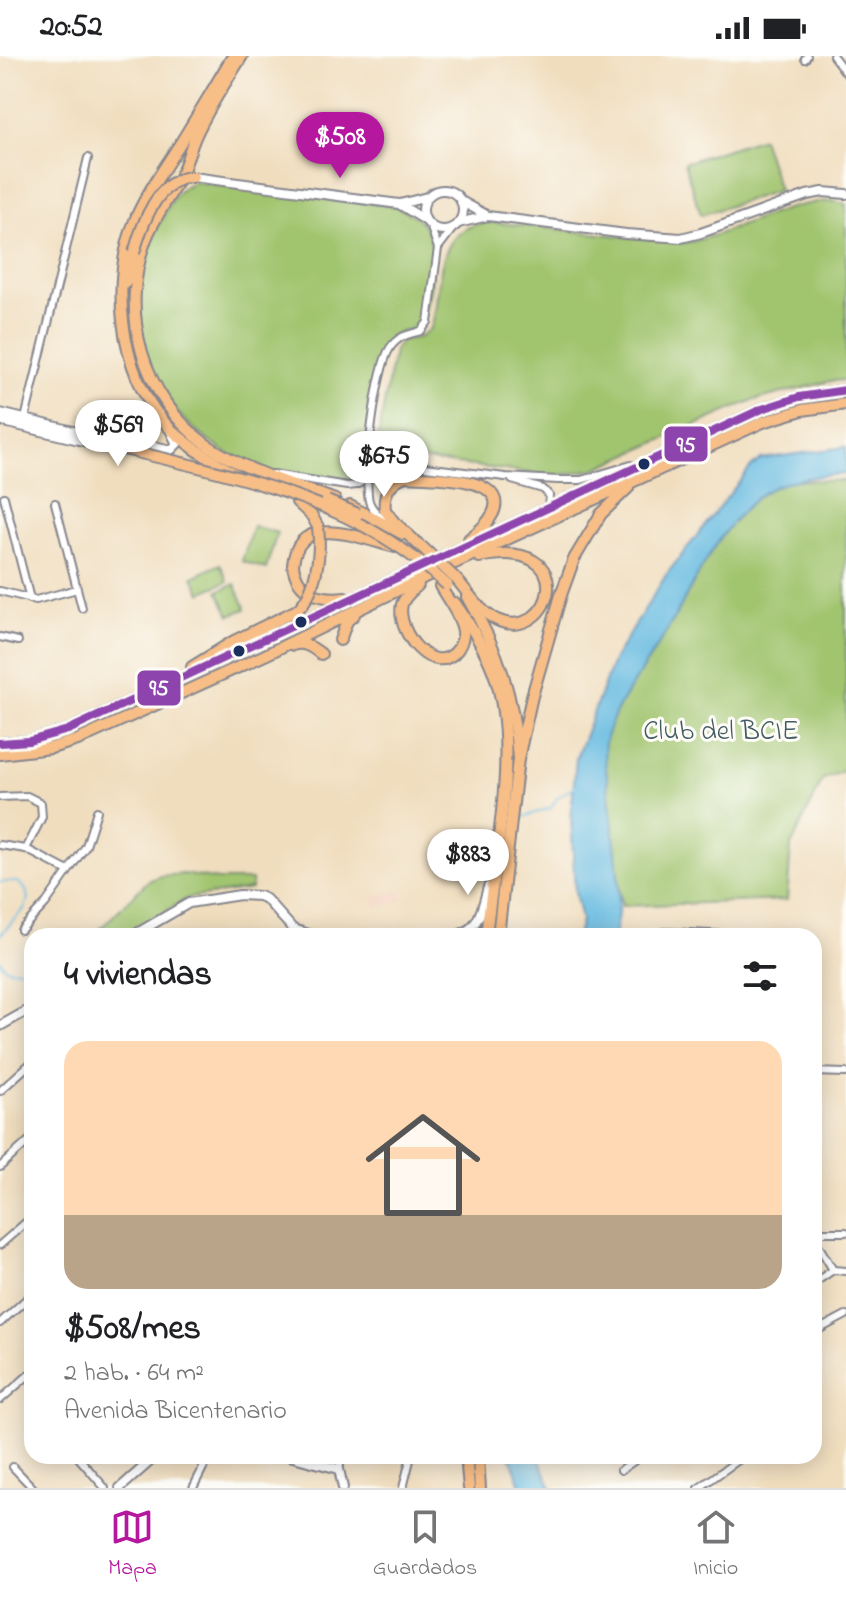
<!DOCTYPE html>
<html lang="es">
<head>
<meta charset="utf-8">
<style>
	:root { --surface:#fff; --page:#f6f6f6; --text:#202124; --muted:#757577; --line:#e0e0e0; --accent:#b5179e }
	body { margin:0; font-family:"Indie Flower",sans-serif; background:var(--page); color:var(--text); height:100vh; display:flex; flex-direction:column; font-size:30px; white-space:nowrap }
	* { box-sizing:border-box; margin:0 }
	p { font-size:26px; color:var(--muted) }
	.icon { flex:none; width:44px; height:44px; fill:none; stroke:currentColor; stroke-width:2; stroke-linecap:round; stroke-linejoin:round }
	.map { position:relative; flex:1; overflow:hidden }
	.sheet { position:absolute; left:24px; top:872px; width:798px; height:536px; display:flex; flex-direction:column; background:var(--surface); border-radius:24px; box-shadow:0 4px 20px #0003 }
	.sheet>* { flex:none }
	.price { position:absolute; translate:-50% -68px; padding:0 18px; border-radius:28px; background:#fff; color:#222; font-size:26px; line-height:52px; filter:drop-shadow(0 2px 4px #0008) }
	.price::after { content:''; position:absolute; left:50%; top:48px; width:24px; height:18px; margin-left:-12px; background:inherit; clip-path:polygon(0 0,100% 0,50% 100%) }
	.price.selected { background:var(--accent); color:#fff }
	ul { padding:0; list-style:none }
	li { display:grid; align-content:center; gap:16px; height:424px; padding:0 40px }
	li span { display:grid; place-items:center; height:248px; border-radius:24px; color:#555 }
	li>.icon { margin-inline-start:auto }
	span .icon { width:144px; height:144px; fill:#fffc; stroke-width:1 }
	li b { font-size:34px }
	h2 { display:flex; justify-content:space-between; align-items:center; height:96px; padding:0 40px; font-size:34px }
	.status { display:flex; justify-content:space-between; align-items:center; height:56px; padding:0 40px; background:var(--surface); direction:ltr }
	.status svg { height:22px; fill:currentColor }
	.dock { display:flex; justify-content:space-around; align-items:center; height:112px; border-top:2px solid var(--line); background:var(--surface); font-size:22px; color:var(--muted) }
	.dock a { display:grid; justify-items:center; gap:4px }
	.dock .selected { color:var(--accent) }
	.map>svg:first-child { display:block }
</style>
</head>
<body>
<div class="status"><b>20:52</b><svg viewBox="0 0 49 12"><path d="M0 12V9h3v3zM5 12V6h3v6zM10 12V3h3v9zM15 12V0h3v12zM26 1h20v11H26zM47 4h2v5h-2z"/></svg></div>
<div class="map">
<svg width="846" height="1432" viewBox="0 0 846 1432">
	<rect width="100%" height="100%" fill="#fdfcf7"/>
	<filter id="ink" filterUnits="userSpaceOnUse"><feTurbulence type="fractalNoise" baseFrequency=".0125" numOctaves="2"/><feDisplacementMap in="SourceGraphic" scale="16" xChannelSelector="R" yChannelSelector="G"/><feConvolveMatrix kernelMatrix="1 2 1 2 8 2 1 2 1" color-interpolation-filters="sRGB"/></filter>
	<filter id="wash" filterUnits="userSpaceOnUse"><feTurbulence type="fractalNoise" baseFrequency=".006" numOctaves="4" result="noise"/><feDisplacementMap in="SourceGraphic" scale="32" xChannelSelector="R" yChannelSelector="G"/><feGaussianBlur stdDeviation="1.8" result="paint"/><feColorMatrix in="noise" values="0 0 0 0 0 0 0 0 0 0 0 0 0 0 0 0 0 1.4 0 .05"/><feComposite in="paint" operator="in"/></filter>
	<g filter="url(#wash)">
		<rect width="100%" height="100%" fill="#f0ddbd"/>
		<path fill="#f4d3c1" d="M400,834L403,844L376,851L373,841Z"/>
		<g fill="#a1c46e" stroke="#5e7a66" stroke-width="2">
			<path d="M762,82L779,134L701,159L684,107Z"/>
			<path d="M195,126L395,150C402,154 411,157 417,162C445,185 430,236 423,265C415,277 400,272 391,282C372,305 369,388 365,419L352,428C322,423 291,421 261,414C240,409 210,387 194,373C134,322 125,225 163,160C172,144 177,131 195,126Z"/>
			<path d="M832,145L846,148V324L831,325L751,345L595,413L554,420L375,398L394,295L401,285L420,281L431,272C444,230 430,171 490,166L684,187C735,178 779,147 832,145Z"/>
			<path d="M781,424L845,425L846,428V714L823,723L791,790L787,844L622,850L603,741L601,700L615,633L730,459Z"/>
			<path d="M253,470L277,477L266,513L242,505Z"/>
			<path d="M220,508L228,525L201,537L193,521Z"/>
			<path d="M235,528L246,553L230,559L218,535Z"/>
			<path d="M184,818L218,824H252L251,833L188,842L125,880H101L98,875L148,825L161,820Z"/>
		</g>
		<g fill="#64b9e0" stroke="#40749f" stroke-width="2">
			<path d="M846,391V418C818,420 782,422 759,440C715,475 692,533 664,580C645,611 612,652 605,686C603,699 607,716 608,729C612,777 626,833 614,880H577L581,864L575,836L571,759L576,702L614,603L666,519L751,411L761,403Z"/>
			<path d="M510,1400H538L552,1432H522Z"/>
		</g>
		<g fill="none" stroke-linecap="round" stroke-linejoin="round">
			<g stroke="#64b9e0" stroke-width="2">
				<path d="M517,763L551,752L557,742L575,730"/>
				<path d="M0,826H18L26,834L28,843L24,853L0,879"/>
				<path d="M0,905L7,913H32"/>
			</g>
		</g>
	</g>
	<g filter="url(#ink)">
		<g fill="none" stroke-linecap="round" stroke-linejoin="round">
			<g stroke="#86868e" stroke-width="10">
				<g id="minor">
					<path d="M833,0L846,17"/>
					<path d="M805,3L807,0"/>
					<path d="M438,192L454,171"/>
					<path d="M25,363L88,102"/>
					<path d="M369,404L505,421L558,424H581L631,409"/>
					<path d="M273,418L347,430L356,429L367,423"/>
					<path d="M512,424L543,433L549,439L548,451"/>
					<path d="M4,441L30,543"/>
					<path d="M55,447L82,552"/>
					<path d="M384,464C378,458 371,453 369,445C363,420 376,313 390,292C398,280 407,279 421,275L428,266L438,192L430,169"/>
					<path d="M0,535L36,544L77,533"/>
					<path d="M0,581L18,585"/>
					<path d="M0,741L27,740L41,747L42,761L26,793"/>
					<path d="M0,789L26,793L68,815"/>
					<path d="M21,874L46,847L86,790L97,755"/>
					<path d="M665,876L761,880"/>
					<path d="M814,1016L846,1017"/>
					<path d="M0,1035L32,1006"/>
					<path d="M0,1111L32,1082"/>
					<path d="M814,1176H846"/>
					<path d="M814,1182L833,1214"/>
					<path d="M0,1189L32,1161"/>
					<path d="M814,1227L833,1214L846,1215"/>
					<path d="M0,1267L32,1238"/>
					<path d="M814,1276L846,1259"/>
					<path d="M0,1344L32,1316"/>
					<path d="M77,1400L105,1432"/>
					<path d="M13,1411L33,1432"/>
					<path d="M339,1413L342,1400"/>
					<path d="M621,1414L641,1400"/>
					<path d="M193,1432L209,1400"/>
					<path d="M403,1432L411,1400"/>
					<path d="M699,1432L744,1400"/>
				</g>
			</g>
			<g stroke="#86868e" stroke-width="12">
				<g id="tertiary">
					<path d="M193,121L399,148L425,164"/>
					<circle cx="443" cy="154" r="20"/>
					<path d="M461,145L488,160"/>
					<path d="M400,148L427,141"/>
					<path d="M458,167L488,160L626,178L681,182L701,177L807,139L823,136L846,138"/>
					<path d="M0,357L98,381H115L171,394L177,388L171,376"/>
					<path d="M0,365L100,389"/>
					<path d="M132,880L189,847L240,839L259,840L266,843L293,873L315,880"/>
					<path d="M453,880C479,876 482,853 488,831"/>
					<path d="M0,970L32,952"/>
					<path d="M289,1400L339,1413L343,1432"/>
					<path d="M120,1432L156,1400"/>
				</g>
			</g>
			<g stroke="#86868e" stroke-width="14">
				<g id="primary">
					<path d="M233,0C214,31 196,63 176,94C162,116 146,138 136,162C110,225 119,312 163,365C182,387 212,405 237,419"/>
					<path d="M242,0C226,26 208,52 196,79C190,92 187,106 181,119C170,141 155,160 146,183C118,257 143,343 207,389C245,415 293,428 335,444"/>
					<path d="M126,226L134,197"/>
					<path d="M97,388L115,391"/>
					<path d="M350,450L403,478"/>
					<path d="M467,541C499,595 514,641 518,703L498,880"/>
					<path d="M455,547C471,570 487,595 496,623C519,698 494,802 486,880"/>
					<path d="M466,1400L469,1432"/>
					<path d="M478,1400L480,1432"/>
				</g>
			</g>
			<g stroke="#86868e" stroke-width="14">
				<g id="trunk">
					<path d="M297,446L312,460L318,471"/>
					<path d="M418,488L394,466L385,454C383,437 390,425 406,420C429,422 460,421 481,430C513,445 484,472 469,483"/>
					<path d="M458,525C469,538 481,557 497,564C551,589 585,479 479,501"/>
					<path d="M418,529C412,535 405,540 402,548C395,575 434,625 458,593C461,588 464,581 463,575C461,560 447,543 440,530"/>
					<path d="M345,541C320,544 297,537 293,509C298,454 362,483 395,491"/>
					<path d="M340,584L347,565L354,559"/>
					<path d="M293,589C304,585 313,592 321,598"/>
					<path d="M192,611L234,585L297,554"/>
					<path d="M0,687L29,685L68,674L762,353L799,341L846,334"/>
					<path d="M0,698L51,692L78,684L265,599L431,518L763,366L802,354L846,348"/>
					<path d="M518,703L532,640L561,539L574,503L601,458L628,432"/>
				</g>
			</g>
			<use href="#minor" stroke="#fff" stroke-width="6"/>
			<use href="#tertiary" stroke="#fff" stroke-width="8"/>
			<use href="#primary" stroke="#f7be88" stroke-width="10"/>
			<use href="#trunk" stroke="#f7be88" stroke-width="10"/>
			<g stroke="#86868e" stroke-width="14" stroke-linecap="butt">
				<g id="primary-bridge">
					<path d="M134,197C142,168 158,121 193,121"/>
					<path d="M115,391C233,419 356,443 447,529"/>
					<path d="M327,445L358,458"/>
					<path d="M421,490L455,522"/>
				</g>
			</g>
			<g stroke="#86868e" stroke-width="14" stroke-linecap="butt">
				<path id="trunk-bridge" d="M297,554C317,536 321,496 318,471"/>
			</g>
			<use href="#primary-bridge" stroke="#f7be88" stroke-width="10"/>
			<use href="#trunk-bridge" stroke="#f7be88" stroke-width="10"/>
			<g stroke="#fdfcf7" stroke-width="14">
				<path id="bus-1" d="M0,687L29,685L68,674L762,353L799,341L846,334"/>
			</g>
			<use href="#bus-1" stroke="#8e44ad" stroke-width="8"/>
		</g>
	</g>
	<g fill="#1b2f5e" stroke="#fdfcf7" stroke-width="3">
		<circle cx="644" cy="408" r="7"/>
		<circle cx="301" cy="566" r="7"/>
		<circle cx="239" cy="595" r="7"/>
	</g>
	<g text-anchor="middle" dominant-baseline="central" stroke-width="6" stroke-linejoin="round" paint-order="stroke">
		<g font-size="28" fill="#435c63" stroke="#fdfcf7">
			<text x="721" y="676">Club del BCIE</text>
		</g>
	</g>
	<g stroke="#fdfcf7" stroke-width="3">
		<rect x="663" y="369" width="46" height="38" rx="8" fill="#8e44ad"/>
		<rect x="136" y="613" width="46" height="38" rx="8" fill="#8e44ad"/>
	</g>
	<g font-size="22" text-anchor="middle" font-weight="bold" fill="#fff">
		<text x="686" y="396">95</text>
		<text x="159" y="639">95</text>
	</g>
</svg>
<b class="price selected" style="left:340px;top:124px">$508</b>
<b class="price" style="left:118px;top:412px">$569</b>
<b class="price" style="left:384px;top:443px">$675</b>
<b class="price" style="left:468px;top:841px">$883</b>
<section class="sheet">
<h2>4 viviendas<svg class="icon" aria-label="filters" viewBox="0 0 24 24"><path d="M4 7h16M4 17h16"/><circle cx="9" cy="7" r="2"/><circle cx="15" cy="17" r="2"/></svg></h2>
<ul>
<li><span style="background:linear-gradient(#ffd9b3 70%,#b9a48a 0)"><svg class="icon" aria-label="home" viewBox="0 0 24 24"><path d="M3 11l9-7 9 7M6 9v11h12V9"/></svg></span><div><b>$508/mes</b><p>2 hab. · 64 m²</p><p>Avenida Bicentenario</p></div></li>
</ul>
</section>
</div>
<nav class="dock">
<a class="selected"><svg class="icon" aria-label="map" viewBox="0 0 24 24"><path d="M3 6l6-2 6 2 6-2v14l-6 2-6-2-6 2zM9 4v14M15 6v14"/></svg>Mapa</a>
<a><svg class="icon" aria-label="saved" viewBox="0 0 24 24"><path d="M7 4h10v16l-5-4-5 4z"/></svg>Guardados</a>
<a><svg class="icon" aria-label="home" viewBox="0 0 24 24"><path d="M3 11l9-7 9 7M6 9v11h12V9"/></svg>Inicio</a>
</nav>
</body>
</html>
